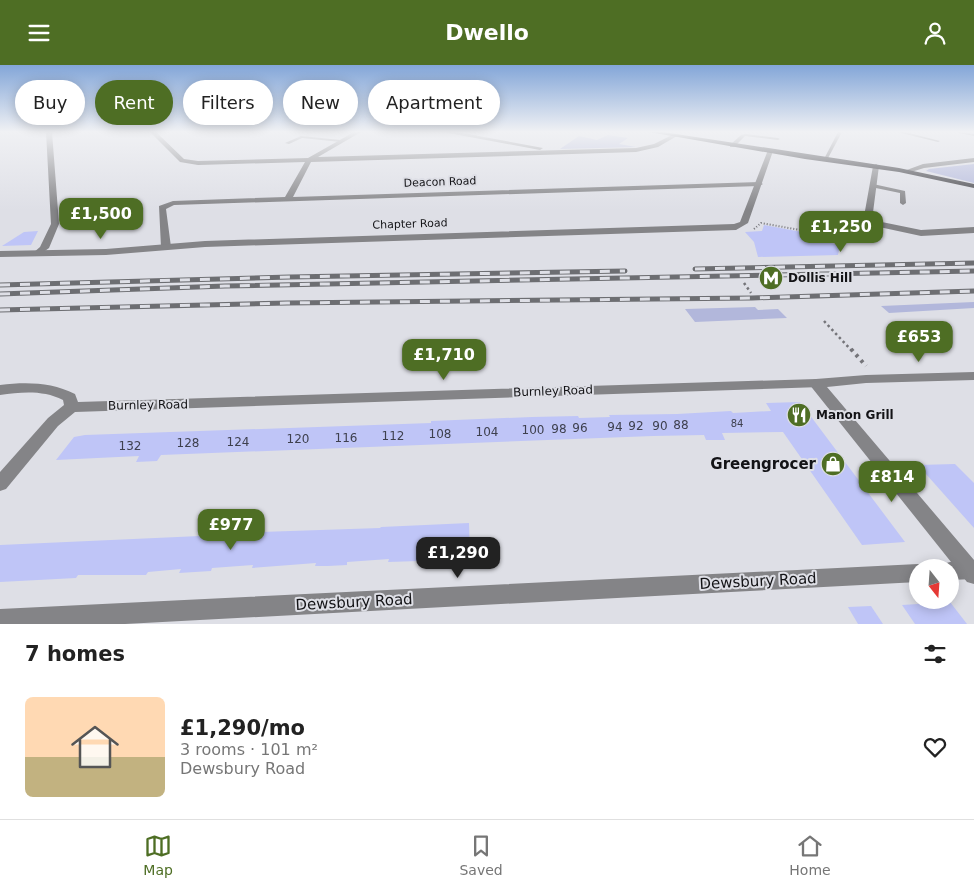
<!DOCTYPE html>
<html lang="en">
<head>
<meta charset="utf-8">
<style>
	:root { --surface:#fff; --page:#f2f2f2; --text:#222; --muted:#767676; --line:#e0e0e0; --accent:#4e6e24 }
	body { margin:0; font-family:"DejaVu Sans",sans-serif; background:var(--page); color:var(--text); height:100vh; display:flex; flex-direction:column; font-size:19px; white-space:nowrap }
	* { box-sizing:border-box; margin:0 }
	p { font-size:16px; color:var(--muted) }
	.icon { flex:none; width:28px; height:28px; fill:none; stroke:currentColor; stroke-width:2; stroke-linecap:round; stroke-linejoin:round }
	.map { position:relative; height:559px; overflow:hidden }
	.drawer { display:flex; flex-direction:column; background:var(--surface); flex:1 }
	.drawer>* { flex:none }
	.top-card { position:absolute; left:15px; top:15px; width:500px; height:45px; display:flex; gap:10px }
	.needle { width:32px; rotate:163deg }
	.tools { position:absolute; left:909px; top:494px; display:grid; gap:10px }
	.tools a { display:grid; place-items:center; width:50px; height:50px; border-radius:50%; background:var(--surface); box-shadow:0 2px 12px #0003; font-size:25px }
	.price { position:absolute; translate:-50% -42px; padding:0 11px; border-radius:10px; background:var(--accent); color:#fff; font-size:16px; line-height:32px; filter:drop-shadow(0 1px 2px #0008) }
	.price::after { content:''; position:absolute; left:50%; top:30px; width:15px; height:11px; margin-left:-8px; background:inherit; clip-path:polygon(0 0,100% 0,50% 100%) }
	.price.on { background:#222; color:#fff }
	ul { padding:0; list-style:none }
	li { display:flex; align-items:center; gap:15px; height:125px; padding:0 25px }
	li+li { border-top:1px solid var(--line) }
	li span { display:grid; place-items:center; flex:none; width:140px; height:100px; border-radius:8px; color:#555 }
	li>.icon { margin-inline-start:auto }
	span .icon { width:60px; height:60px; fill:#fffc; stroke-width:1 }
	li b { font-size:21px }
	h2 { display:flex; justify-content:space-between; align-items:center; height:60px; padding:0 25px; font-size:21px }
	.tag { padding:0 18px; border-radius:22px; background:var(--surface); box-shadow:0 2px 12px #0003; font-size:18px; line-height:45px }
	.tag.on { background:var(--accent); color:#fff }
	header { display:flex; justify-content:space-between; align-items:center; height:65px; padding:0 25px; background:var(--accent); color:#fff; font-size:22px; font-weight:700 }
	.tabs { display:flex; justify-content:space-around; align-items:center; height:70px; border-top:1px solid var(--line); background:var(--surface); font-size:14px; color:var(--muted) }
	.tabs a { display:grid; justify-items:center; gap:2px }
	.tabs .on { color:var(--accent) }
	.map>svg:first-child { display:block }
</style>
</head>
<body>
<header><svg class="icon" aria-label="menu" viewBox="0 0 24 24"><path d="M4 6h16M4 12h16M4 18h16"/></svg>Dwello<svg class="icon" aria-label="person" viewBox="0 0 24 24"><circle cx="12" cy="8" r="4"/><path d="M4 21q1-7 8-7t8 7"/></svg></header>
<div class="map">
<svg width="974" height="559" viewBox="0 0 974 559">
	<rect width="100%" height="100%" fill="#dedfe6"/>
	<g fill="#b2b7db">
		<path d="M608,70L628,73L619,79L636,82L560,84L579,71L597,75Z"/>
		<path d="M974,99V118L926,106L929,104Z"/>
		<path d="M974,237V243L889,248L881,241Z"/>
		<path d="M755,242L758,245L778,244L787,253L695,257L685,244Z"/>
	</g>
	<g fill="#bfc5f7">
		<path d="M804,156L843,163L841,171L810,164L805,167L807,173L840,180L838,190L758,192L754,177L745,167L762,166L764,160L802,167Z"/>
		<path d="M38,166L31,180L2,181L24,167Z"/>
		<path d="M800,337L905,477L862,480L783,367L722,368L725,375H706L704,370L653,371L161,390L157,396L136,397L139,391L56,395L74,372L85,370L431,358V356L532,352L578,351L579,353L610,352L609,350L677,349L731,346L733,348L771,346L766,338Z"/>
		<path d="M955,399L974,418V463L918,400Z"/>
		<path d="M469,458L470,490H458V493L445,494V491L420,493L419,496L388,497L389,494L347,497V500L328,501H315L316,498L252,503L253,500L212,503L211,506L179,508L181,504L148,507L146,510H78L76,513L0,517V480L244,469L246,462L263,461L261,467L380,463L381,462Z"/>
		<path d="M950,537L967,559H915L902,540Z"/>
		<path d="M871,541L883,559H858L848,542Z"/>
	</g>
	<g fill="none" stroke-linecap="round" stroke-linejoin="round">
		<path stroke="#747479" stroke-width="2" stroke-dasharray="1 2" stroke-linecap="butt" d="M754,164L761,158L800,165"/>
		<g stroke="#747479" stroke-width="2.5" stroke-dasharray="2.5 3" stroke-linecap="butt">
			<path d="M744,218L751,228"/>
			<path d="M824,256L852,286"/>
		</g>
		<path stroke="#747479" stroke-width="4" stroke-dasharray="3 4.5" stroke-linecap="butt" d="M851,284L866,301"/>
		<g fill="#848487" fill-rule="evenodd">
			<path d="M838,67H842L827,95L823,96Z"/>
			<path d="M897,67H905L940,76L938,77Z"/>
			<path d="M957,67L974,69V71L959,68Z"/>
			<path d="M745,69L778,73L780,74L778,75L745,71L734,82H730V80L741,70Z"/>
			<path d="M301,71L341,75L343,76L341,77L302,73L289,79L285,78Z"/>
			<path d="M873,119L905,126L906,138L903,140L900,138V128L871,122L870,121Z"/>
		</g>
		<g fill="#848487" fill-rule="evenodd">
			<path d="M46,67H52L59,159L49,183L38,191L33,188L40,182L51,159Z"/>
			<path d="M150,67H156L184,94L198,96L308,93L354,67H361L318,92L636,83L654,79L672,70L677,71L658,82L636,87L311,97L293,132L759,117L763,119L759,121L174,140L166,144L171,182L166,185L161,182L159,141L173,136L285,132L305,97L198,100L180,97Z"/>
			<path d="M443,67H457L543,83L540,85Z"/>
			<path d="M974,93V97L924,103L908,108L904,106L923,99Z"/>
			<path d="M876,99L879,101L872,155L921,165L974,162V168L921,171L870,160C860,188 828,176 807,171V167L810,166L844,173L855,170L863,157L873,101Z"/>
			<path d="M816,314L821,316L823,319L821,322L75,347L58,361L6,424L0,426V407L48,353L64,340L63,335C43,325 22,327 0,330V320C26,317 51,317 75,329L78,337Z"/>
			<path d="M974,496V514L950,515V502H942L943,499L950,497Z"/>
			<path d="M918,499L925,502H918V517L125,559H0V544Z"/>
		</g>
		<g fill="#848487" fill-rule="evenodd">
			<path d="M768,85L773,86L748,158L736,165L205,182L106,190L0,192V186L106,184L205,176L734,159L740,157Z"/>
			<path d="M974,307V315L866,318L827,322L974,495V519L967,517L809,319L811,316L816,314L866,310Z"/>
		</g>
		<path fill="#3c3c41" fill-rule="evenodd" d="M649,67H663L899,103L974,119V123L899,107L805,94Z"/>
		<g stroke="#6d6e72" stroke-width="5">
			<g id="rail">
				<path d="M695,204L974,198"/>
				<path d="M0,220L290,212L625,206"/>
				<path d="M0,229L225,221L974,206"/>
				<path d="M0,245L287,238L752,233L974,226"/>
			</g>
		</g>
		<use href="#rail" stroke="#dedfe6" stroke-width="3" stroke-dasharray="10" stroke-linecap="butt"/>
	</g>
	<linearGradient id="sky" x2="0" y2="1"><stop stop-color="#83a6d8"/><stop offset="0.46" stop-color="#f0f1f4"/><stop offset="1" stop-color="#f0f1f4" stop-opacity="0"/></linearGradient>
	<rect width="974" height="145" fill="url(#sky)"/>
	<defs>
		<g id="metro-disc" transform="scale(1.25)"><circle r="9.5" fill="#4e6e24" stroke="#dedfe6"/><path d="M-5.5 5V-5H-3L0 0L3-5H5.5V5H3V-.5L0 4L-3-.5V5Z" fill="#fff"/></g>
		<g id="restaurant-disc" transform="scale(1.25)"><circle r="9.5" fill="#4e6e24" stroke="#dedfe6"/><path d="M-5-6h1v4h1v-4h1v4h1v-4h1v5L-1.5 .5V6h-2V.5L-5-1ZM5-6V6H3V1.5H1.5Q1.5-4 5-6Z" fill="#fff"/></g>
		<g id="shop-disc" transform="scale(1.25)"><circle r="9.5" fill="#4e6e24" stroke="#dedfe6"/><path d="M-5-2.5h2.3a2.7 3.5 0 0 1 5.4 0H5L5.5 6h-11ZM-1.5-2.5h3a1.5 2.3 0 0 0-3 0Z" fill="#fff"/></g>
	</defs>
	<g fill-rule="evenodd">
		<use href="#metro-disc" x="771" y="213"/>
		<use href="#restaurant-disc" x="799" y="350"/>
		<use href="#shop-disc" x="833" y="399"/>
	</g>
	<g text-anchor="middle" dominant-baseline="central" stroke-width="4" stroke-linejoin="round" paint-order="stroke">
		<g font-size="10" fill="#3e404e">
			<text x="737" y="358">84</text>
		</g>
		<g font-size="11" fill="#131316" stroke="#dedfe6">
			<text transform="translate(440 117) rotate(-2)">Deacon Road</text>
			<text transform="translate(410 159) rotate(-2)">Chapter Road</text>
		</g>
		<g font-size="12" font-weight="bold" fill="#131316" stroke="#dedfe6" text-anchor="start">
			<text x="788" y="213">Dollis Hill</text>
			<text x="816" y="350">Manon Grill</text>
		</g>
		<g font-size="12" fill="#131316" stroke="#dedfe6">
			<text transform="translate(553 326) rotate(-2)">Burnley Road</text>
			<text transform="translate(148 340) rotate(-1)">Burnley Road</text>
		</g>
		<g font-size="12" fill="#3e404e">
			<text x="681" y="360">88</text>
			<text x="636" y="361">92</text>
			<text x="660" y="361">90</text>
			<text x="615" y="362">94</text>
			<text x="580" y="363">96</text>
			<text x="559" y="364">98</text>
			<text x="533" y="365">100</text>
			<text x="487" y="367">104</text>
			<text x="440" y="369">108</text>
			<text x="393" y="371">112</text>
			<text x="346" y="373">116</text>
			<text x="298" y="374">120</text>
			<text x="238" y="377">124</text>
			<text x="188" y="378">128</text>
			<text x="130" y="381">132</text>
		</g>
		<g font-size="15" font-weight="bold" fill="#131316" stroke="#dedfe6" text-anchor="end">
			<text x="816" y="399">Greengrocer</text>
		</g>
		<g font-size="15" fill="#131316" stroke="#dedfe6">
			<text transform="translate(758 516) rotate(-3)">Dewsbury Road</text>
			<text transform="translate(354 537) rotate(-3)">Dewsbury Road</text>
		</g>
	</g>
</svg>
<div class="tools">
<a><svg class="needle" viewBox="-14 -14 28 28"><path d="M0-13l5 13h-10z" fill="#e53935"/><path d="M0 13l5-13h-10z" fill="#767676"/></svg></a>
</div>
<b class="price" style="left:101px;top:175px">£1,500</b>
<b class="price" style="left:841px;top:188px">£1,250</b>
<b class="price" style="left:919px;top:298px">£653</b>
<b class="price" style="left:444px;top:316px">£1,710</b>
<b class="price" style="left:892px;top:438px">£814</b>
<b class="price" style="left:231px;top:486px">£977</b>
<b class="price on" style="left:458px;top:514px">£1,290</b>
<div class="top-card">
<a class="tag">Buy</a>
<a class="tag on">Rent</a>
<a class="tag">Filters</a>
<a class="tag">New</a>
<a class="tag">Apartment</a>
</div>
</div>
<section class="drawer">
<h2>7 homes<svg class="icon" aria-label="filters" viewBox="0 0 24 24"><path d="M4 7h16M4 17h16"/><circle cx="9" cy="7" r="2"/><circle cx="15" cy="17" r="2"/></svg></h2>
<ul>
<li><span style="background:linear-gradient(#ffd9b3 60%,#c2b280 0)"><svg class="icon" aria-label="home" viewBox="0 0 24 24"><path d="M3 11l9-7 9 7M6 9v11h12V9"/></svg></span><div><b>£1,290/mo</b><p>3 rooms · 101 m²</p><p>Dewsbury Road</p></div><svg class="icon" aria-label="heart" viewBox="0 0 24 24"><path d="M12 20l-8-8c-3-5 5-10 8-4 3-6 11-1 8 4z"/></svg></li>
</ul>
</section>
<nav class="tabs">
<a class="on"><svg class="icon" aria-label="map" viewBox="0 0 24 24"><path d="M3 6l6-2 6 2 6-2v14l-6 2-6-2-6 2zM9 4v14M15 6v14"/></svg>Map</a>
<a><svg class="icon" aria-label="saved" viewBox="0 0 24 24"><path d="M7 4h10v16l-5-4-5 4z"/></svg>Saved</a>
<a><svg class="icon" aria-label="home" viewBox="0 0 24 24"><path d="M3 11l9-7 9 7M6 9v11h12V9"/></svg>Home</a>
</nav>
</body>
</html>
